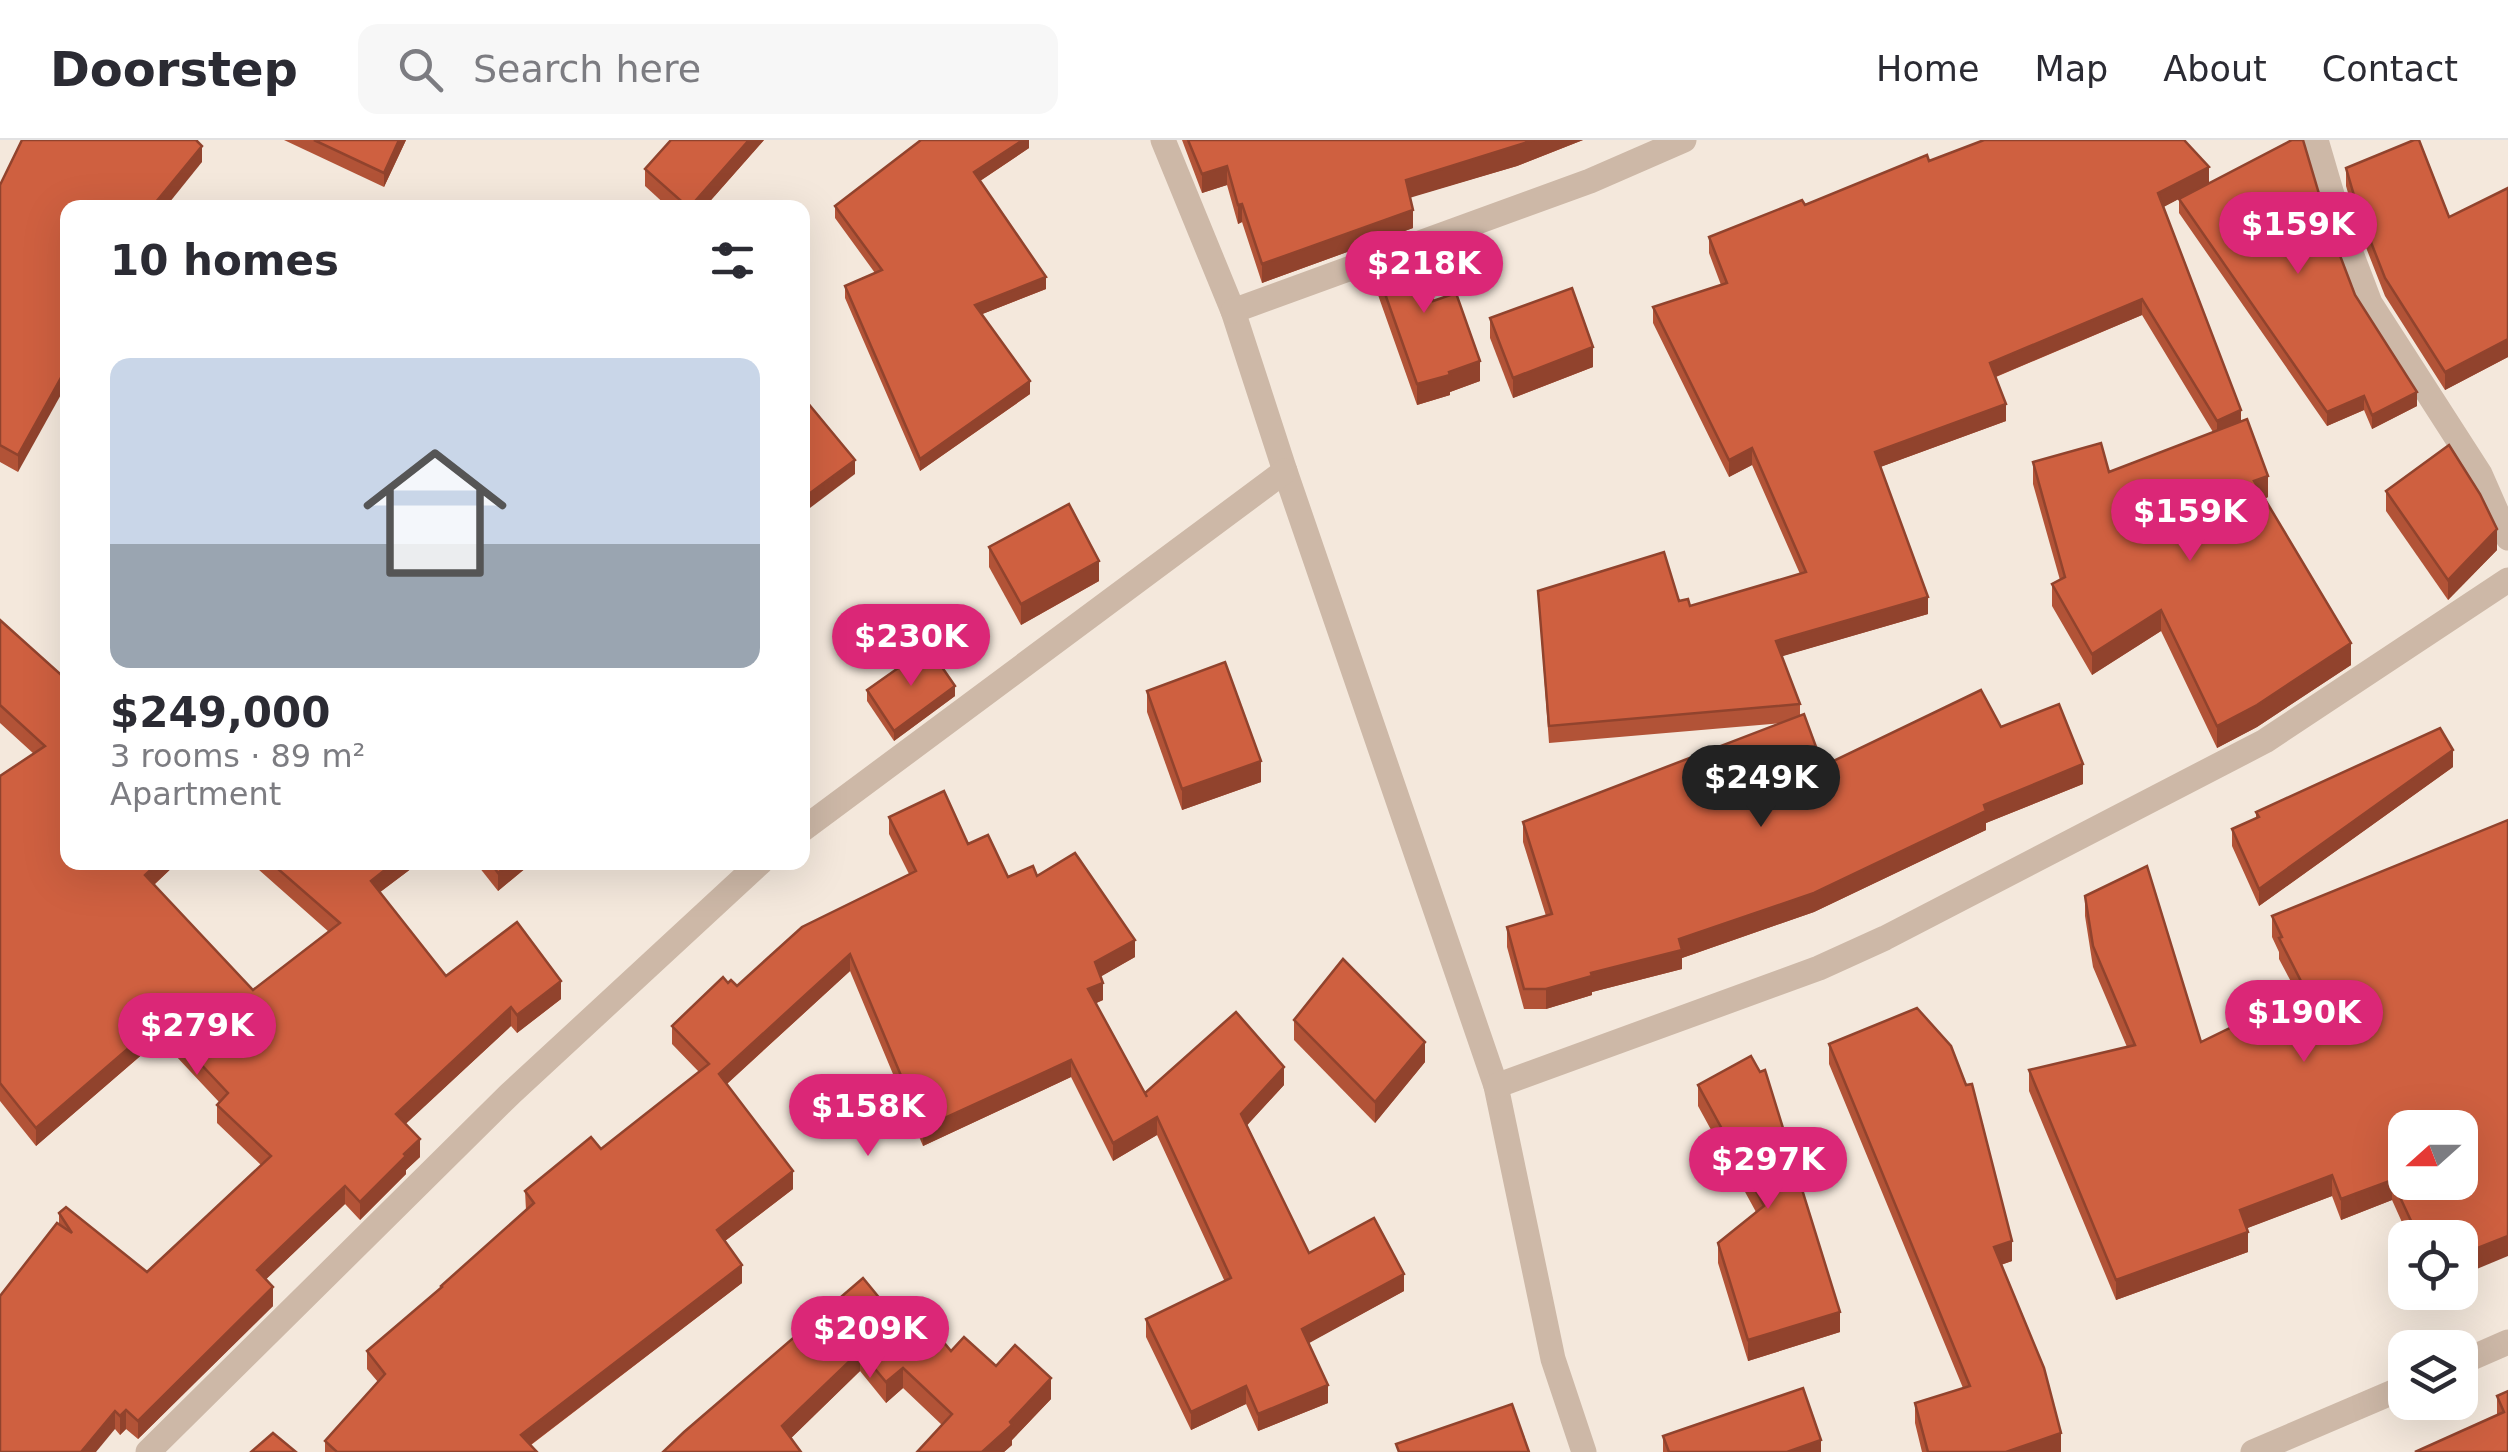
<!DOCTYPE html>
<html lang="en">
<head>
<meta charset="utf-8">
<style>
	:root { --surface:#fff; --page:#f7f7f7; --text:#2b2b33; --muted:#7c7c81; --line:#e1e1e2; --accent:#db2777 }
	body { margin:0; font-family:"DejaVu Sans",sans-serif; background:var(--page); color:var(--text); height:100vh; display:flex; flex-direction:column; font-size:38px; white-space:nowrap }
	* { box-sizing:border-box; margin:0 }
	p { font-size:32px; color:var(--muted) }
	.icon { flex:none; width:55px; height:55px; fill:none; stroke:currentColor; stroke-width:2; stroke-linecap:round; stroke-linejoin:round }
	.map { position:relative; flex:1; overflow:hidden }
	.panel { position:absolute; left:60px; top:60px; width:750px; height:670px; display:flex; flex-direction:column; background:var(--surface); border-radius:20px; box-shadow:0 10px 40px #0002 }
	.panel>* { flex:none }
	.needle { width:65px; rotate:249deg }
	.buttons { position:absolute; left:2388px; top:970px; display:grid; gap:20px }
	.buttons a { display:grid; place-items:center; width:90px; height:90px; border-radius:20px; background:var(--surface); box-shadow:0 10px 40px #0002; font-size:50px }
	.price { position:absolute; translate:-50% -85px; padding:0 22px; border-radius:35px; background:var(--accent); color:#fff; font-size:32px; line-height:65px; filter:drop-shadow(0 2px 5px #0008) }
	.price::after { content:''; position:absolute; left:50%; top:60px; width:30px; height:22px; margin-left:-15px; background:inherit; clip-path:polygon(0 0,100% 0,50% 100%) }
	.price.active { background:#222; color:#fff }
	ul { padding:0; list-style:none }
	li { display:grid; align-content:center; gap:20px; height:530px; padding:0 50px }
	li+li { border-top:2px solid var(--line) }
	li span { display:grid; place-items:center; height:310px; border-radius:20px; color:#555 }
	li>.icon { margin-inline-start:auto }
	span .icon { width:180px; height:180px; fill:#fffc; stroke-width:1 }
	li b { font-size:42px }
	h2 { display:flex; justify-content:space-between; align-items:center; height:120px; padding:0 50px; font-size:42px }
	header { display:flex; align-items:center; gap:60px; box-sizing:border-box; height:140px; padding:0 50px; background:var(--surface); border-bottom:2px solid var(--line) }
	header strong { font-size:48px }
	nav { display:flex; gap:55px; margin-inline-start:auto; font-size:35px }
	.search { width:700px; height:90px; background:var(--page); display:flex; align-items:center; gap:25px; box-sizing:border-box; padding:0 35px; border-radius:20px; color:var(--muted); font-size:38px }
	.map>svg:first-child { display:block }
</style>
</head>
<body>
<header>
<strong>Doorstep</strong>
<div class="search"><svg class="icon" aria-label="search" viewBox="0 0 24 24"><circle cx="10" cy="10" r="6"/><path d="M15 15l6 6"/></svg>Search here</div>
<nav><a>Home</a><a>Map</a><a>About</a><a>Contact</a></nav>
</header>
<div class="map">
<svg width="2508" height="1312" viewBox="0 0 2508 1312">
	<rect width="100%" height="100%" fill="#f4e8dc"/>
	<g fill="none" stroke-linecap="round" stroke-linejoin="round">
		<g stroke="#cdb8a7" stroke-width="25">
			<path d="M1163,0L1233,171L1285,331L1496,946L1553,1219L1584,1312"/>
			<path d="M2316,0L2343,92L2370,163L2480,334L2508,398"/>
			<path d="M1233,171L1590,41L1684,0"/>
			<path d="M802,690L1285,331"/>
			<path d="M1496,946L1819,828L1885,798L2265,601L2508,440"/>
			<path d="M2460,1223L2508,1202"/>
			<path d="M148,1312L510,954L761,722"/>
			<path d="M2253,1312L2405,1247"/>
		</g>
	</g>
	<g fill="#b25337">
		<path d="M284,0H406L384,47Z"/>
		<path d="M764,0L704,68H669L645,46V29Z"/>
		<path d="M1029,0V8L980,41L1046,149L982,174L1030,254L920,331L845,158V146L875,133L835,78V66Z"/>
		<path d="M1182,0H1583L1517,26L1410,57L1413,88L1262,143L1242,82L1238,84L1227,45L1202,53Z"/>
		<path d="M1929,21L2209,43L2163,67L2268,357L2265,359L2351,525L2257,587L2217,608L2161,491L2092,535L2052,466V444L2060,440L2033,344V322L2109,332L2213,292L2142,175L1996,237L2006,281L1880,327L1928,474L1782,516L1800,564V576L1823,626L2001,587L2083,644L1986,683V690L1814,772L1682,818V829L1592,852V855L1546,869H1524L1507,807V787L1546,776L1523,702V682L1782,583L1549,603L1538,451L1679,461L1690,466L1800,434L1752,325L1729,337L1653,183V167L1721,145L1709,113V97Z"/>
		<path d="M202,22L68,68L18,332L0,322V45Z"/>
		<path d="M2346,28L2449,77L2508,48V217L2445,250L2385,156L2358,87L2346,46Z"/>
		<path d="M2179,59L2328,84L2355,155L2417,266L2372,289L2364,270L2327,286L2179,73Z"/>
		<path d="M1372,117L1433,161L1480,241L1450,252V255L1417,265L1372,138Z"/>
		<path d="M1490,178L1593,227L1513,258L1490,198Z"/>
		<path d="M2386,351L2497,410L2448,460L2386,371Z"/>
		<path d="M989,407L1099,441L1021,485L989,427Z"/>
		<path d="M0,480L67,542L68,722H178L154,745L253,850L329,792L250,722H420L380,752L446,836L561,859L517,893L511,886L405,984L420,1017L406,1030V1034L360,1080L345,1064L266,1139L273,1166L138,1299L126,1289L120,1295L115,1289L59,1084V1073L147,1132L261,1025L217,983V965L219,962L160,899L36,1006L0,961V636L34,614L0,583Z"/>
		<path d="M867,550L955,556L894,601L867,561Z"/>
		<path d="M1147,551L1261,642L1182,670L1147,572Z"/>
		<path d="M2453,627L2259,766L2232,706V689L2256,678V672Z"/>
		<path d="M889,677L968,704L1008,737L1037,736L1135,817L1101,836L1103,860L1096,863L1145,953L1284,945L1247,985L1309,1113L1404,1151L1308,1203L1328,1263L1258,1291L1246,1264L1191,1290L1146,1197V1179L1225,1142L1157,995L1113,1021L1071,937L923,1006L850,831L727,944L793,1049L725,1101L742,1143L531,1305L537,1312H325V1301L378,1242L367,1229V1211L441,1148V1146L526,1070L525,1051L601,1009L699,932L672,904V886L728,843L737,846L909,734L889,694Z"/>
		<path d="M475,722H533L498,751Z"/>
		<path d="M2085,756L2201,902L2298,855L2279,819V812L2272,797V776L2460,1098H2409L2392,1060L2341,1080L2332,1056L2247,1088L2248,1112L2116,1160L2029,951V930L2127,907L2093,827L2085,776Z"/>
		<path d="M1294,880L1425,922L1375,983L1294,900Z"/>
		<path d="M1829,904L2012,1121L2001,1125L2061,1312H1922L1915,1283V1263L1963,1248L1829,924Z"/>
		<path d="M1698,945L1840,1192L1748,1221L1718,1123V1103L1756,1072L1698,966Z"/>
		<path d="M895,1177L951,1211L996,1226L1051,1259L1012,1300V1305L1004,1312H917L942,1285L903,1248L886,1263L860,1231L791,1298L663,1312Z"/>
		<path d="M2508,1251V1312L2497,1275V1256Z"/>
		<path d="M1663,1296L1821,1312H1663Z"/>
	</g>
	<g fill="#91432d">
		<path d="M399,0H406L384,47V33Z"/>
		<path d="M749,0H764L704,68H689Z"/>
		<path d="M1023,0H1029V8L974,45V32Z"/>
		<path d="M1534,0H1583L1517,26L1406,59V40Z"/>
		<path d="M202,6V22L165,68H151Z"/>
		<path d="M1227,26V45L1202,53V34Z"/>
		<path d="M2209,27V43L2158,70V53Z"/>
		<path d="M1242,64V82L1238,84V65Z"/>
		<path d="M1413,70V88L1262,143V124Z"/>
		<path d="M1046,137V149L975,177V165Z"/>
		<path d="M2142,159V175L1990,239V223Z"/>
		<path d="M2508,199V217L2445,250V232Z"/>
		<path d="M1593,207V227L1513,258V238Z"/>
		<path d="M1480,221V241L1450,252V255L1417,265V244Z"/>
		<path d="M68,225V242L18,332V315Z"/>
		<path d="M1030,241V254L920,331V319Z"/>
		<path d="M2417,252V266L2372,289V275Z"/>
		<path d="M2364,256V270L2327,286V272Z"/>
		<path d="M2006,264V281L1875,329V312Z"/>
		<path d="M2241,270V286L2217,298V281Z"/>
		<path d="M1752,308V325L1729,337V320Z"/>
		<path d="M855,320V334L802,374V359Z"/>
		<path d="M2268,336V357L2254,363V341Z"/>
		<path d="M2497,389V410L2448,460V440Z"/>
		<path d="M1099,421V441L1021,485V464Z"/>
		<path d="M1928,457V474L1776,518V501Z"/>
		<path d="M2161,470V491L2092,535V514Z"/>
		<path d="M2351,503V525L2257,587L2217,608V586Z"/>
		<path d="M955,546V556L894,601V591Z"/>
		<path d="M2453,610V627L2259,766V749Z"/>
		<path d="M1261,621V642L1182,670V649Z"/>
		<path d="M2083,624V644L1986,683V690L1814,772L1682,818V829L1592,852V855L1546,869V849L1679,799L1984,665Z"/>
		<path d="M159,722H178L145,753V735Z"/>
		<path d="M395,722H420L371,759V741Z"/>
		<path d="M511,722H533L498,751V733Z"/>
		<path d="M1135,800V817L1095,840V822Z"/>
		<path d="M850,814V831L719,951V934Z"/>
		<path d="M561,841V859L517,893V875Z"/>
		<path d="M1103,843V860L1088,867V849Z"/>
		<path d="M511,867V886L396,993V974Z"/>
		<path d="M160,881V899L36,1006V988Z"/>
		<path d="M1425,902V922L1375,983V962Z"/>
		<path d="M1071,920V937L923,1006V988Z"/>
		<path d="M1284,927V945L1241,992V974Z"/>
		<path d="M1157,977V995L1113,1021V1003Z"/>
		<path d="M420,999V1017L406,1030V1034L360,1080V1062Z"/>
		<path d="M793,1031V1049L717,1107V1090Z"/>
		<path d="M2332,1035V1056L2240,1091V1070Z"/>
		<path d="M2392,1040V1060L2341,1080V1059Z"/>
		<path d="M345,1046V1064L257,1148V1130Z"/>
		<path d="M2248,1092V1112L2116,1160V1140Z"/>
		<path d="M2508,1096V1116L2460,1136V1115Z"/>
		<path d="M2012,1101V1121L1994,1127V1107Z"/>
		<path d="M742,1125V1143L521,1312V1295Z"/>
		<path d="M1404,1134V1151L1302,1207V1189Z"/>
		<path d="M273,1147V1166L138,1299V1281Z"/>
		<path d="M1840,1172V1192L1748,1221V1200Z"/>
		<path d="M860,1211V1231L782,1307V1286Z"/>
		<path d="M903,1228V1248L886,1263V1242Z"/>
		<path d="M1051,1238V1259L1012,1300V1305L1004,1312H982Z"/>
		<path d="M1328,1245V1263L1258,1291V1274Z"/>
		<path d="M1246,1246V1264L1191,1290V1272Z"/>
		<path d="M126,1270V1289L120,1295V1276Z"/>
		<path d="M115,1271V1289L96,1312H81Z"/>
		<path d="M2061,1293V1312H2006Z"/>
		<path d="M1821,1300V1312H1787Z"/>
	</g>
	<g fill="#cf6040" stroke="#91432d" stroke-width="2.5" fill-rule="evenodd">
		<path d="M22,0H196L202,6L151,68H68V225L18,315L0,305V45Z"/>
		<path d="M314,0H399L384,33Z"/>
		<path d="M671,0H749L689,68L645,29Z"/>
		<path d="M921,0H1023L974,32L1046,137L975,165L1030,241L920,319L845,146L882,130L835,66Z"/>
		<path d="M1188,0H1534L1406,40L1413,70L1262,124L1242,64L1238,65L1227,26L1202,34Z"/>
		<path d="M1984,0H2184L2209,27L2158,53L2241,270L2217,281L2142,159L1990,223L2006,264L1875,312L1928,457L1776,501L1800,564L1549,586L1538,451L1664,412L1679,461L1688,459L1690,466L1806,432L1752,308L1729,320L1653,167L1727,143L1709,97L1802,60L1805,65L1927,15L1929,21Z"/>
		<path d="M2292,0H2303L2328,84L2355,155L2417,252L2372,275L2364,256L2327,272L2179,59Z"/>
		<path d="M2414,0H2419L2449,77L2508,48V199L2445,232L2385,138L2358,69L2346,28Z"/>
		<path d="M1420,100L1433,161L1456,153L1480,221L1449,232L1450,235L1417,244L1372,117Z"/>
		<path d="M1572,148L1593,207L1513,238L1490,178Z"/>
		<path d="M802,256L855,320L802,359Z"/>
		<path d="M2247,279L2268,336L2254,341L2351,503L2257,565L2217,586L2161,470L2092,514L2052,444L2065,437L2033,322L2101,303L2109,332Z"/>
		<path d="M2449,305L2480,354L2497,389L2448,440L2386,351Z"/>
		<path d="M1069,364L1099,421L1021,464L989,407Z"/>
		<path d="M0,480L68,541V722H159L145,735L253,850L340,783L270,722H395L371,741L446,836L517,782L561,841L517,875L511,867L396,974L420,999L404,1014L406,1016L360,1062L345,1046L257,1130L273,1147L138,1281L126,1270L120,1276L115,1271L81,1312H0V1156L57,1083L72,1093L59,1073L66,1067L147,1132L271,1016L217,965L228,953L160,881L36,988L0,943V636L45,606L0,565Z"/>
		<path d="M928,507L955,546L894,591L867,550Z"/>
		<path d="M1225,522L1261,621L1182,649L1147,551Z"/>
		<path d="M1981,550L2001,587L2059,564L2083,624L1984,665L1986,671L1814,753L1679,799L1682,810L1591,833L1592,836L1546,849H1524L1507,787L1552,774L1523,682L1804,574L1823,626Z"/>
		<path d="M2440,588L2453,610L2259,749L2232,689L2259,677L2256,672Z"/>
		<path d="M944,651L968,704L988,695L1008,737L1033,726L1037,736L1075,713L1135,800L1095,822L1103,843L1088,849L1147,957L1145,953L1236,872L1284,927L1241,974L1309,1113L1374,1078L1404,1134L1302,1189L1328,1245L1258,1274L1246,1246L1191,1272L1146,1179L1231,1138L1157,977L1113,1003L1071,920L923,988L850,814L719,934L793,1031L717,1090L742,1125L521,1295L537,1312H337L325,1301L385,1234L367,1211L442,1147L441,1146L534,1063L525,1051L591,997L601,1009L709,924L672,886L723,837L728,843L731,840L737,846L802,787L916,731L889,677Z"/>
		<path d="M2508,680V1096L2460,1115V1098H2419L2392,1040L2341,1059L2332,1035L2240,1070L2248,1092L2116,1140L2029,930L2135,905L2093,806L2085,756L2147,726L2201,902L2306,851L2279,798L2282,797L2272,776ZM2405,988H2460V1042H2405Z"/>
		<path d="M490,722H511L498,733Z"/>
		<path d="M1343,819L1425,902L1375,962L1294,880Z"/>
		<path d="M1917,868L1951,906L1966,945L1972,944L2012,1101L1994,1107L2044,1228L2061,1293L2006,1312H1928L1915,1263L1970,1246L1829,904Z"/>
		<path d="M1751,916L1760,932L1765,930L1840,1172L1748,1200L1718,1103L1764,1066L1698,945Z"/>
		<path d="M863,1138L895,1177L912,1164L951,1211L964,1197L996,1226L1015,1205L1051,1238L1010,1282L1012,1285L982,1312H917L952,1274L903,1228L886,1242L860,1211L782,1286L801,1312H663L684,1292Z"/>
		<path d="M1803,1248L1821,1300L1787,1312H1669L1663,1296Z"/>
		<path d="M2508,1251V1312H2415L2504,1272L2497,1256Z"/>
		<path d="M1512,1264L1529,1312H1399L1396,1304Z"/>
		<path d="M273,1293L296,1312H251Z"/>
	</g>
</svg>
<div class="buttons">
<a><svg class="needle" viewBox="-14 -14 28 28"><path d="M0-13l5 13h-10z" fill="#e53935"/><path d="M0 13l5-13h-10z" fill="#7c7c81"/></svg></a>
<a><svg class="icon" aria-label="locate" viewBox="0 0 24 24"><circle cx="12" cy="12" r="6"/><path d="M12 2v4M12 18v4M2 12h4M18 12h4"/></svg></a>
<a><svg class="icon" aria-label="layers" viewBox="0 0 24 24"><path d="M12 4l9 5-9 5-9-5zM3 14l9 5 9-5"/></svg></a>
</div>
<b class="price" style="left:2298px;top:137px">$159K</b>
<b class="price" style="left:1424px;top:176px">$218K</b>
<b class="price" style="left:2190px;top:424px">$159K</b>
<b class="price" style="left:911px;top:549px">$230K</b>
<b class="price active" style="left:1761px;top:690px">$249K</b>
<b class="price" style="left:2304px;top:925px">$190K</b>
<b class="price" style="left:197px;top:938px">$279K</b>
<b class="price" style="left:868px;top:1019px">$158K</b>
<b class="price" style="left:1768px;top:1072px">$297K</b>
<b class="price" style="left:870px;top:1241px">$209K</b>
<section class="panel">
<h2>10 homes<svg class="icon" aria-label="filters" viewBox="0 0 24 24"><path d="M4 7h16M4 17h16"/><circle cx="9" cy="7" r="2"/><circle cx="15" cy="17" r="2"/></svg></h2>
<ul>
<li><span style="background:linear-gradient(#c9d6e8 60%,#9aa5b1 0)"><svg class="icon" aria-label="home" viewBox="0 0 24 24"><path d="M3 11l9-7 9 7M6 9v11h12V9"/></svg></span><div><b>$249,000</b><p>3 rooms · 89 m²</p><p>Apartment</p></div></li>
</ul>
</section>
</div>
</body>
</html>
